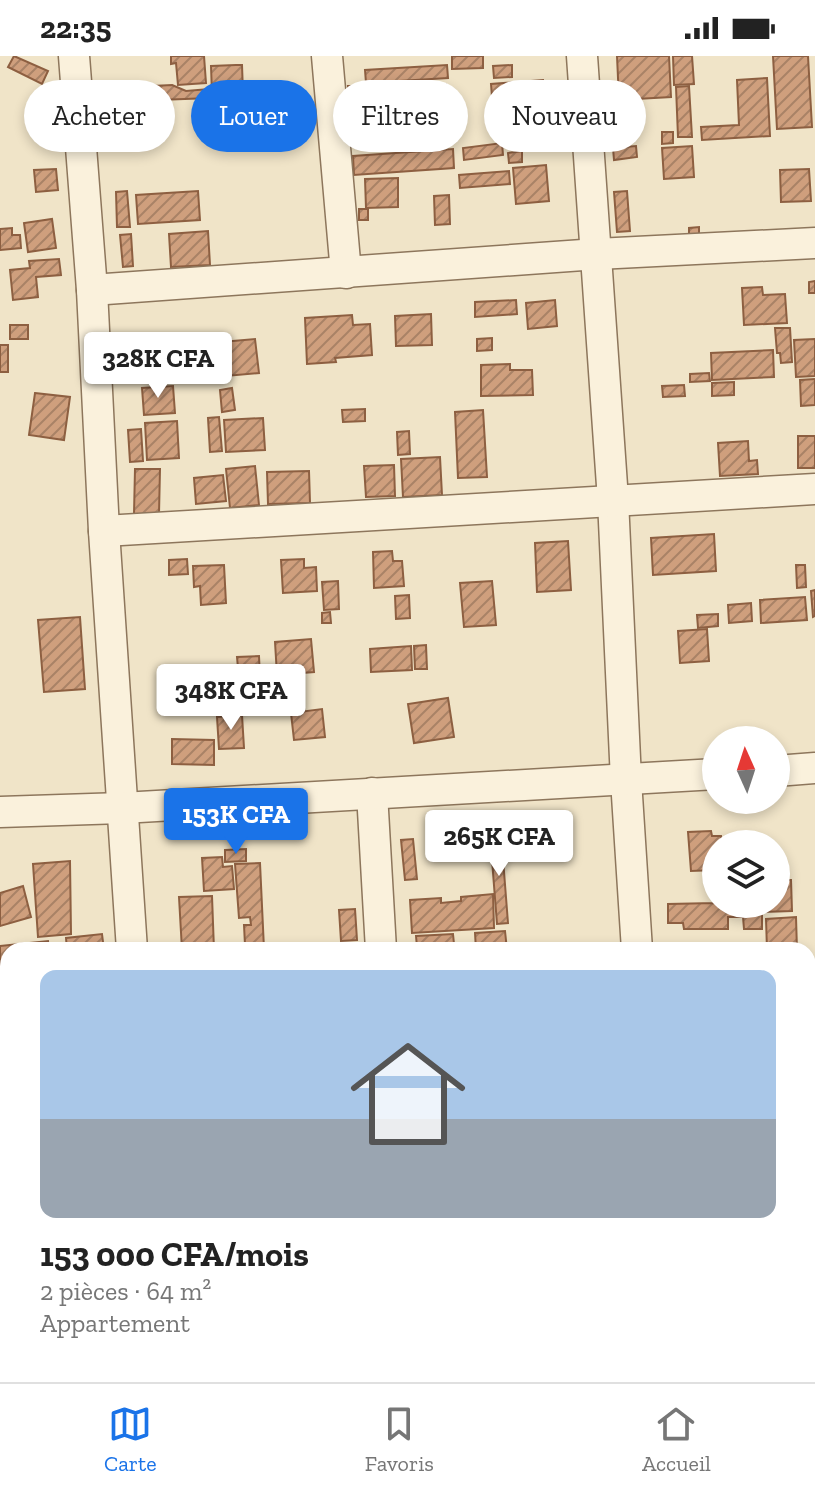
<!DOCTYPE html>
<html lang="fr">
<head>
<meta charset="utf-8">
<style>
	:root { --surface:#fff; --page:#f6f6f6; --text:#222; --muted:#767676; --line:#e0e0e0; --accent:#1a73e8 }
	body { margin:0; font-family:"Zilla Slab",serif; background:var(--page); color:var(--text); height:100vh; display:flex; flex-direction:column; font-size:30px; white-space:nowrap }
	* { box-sizing:border-box; margin:0 }
	p { font-size:26px; color:var(--muted) }
	.icon { flex:none; width:44px; height:44px; fill:none; stroke:currentColor; stroke-width:2; stroke-linecap:round; stroke-linejoin:round }
	.map { position:relative; flex:1; overflow:hidden }
	.side { position:absolute; left:0px; top:886px; width:816px; height:440px; display:flex; flex-direction:column; background:var(--surface); border-radius:24px 24px 0 0; box-shadow:0 4px 12px #0003 }
	.side>* { flex:none }
	.banner { position:absolute; left:24px; top:24px; width:768px; height:72px; display:flex; gap:16px }
	.needle { width:52px; rotate:357deg }
	.tools { position:absolute; left:702px; top:670px; display:grid; gap:16px }
	.tools a { display:grid; place-items:center; width:88px; height:88px; border-radius:50%; background:var(--surface); box-shadow:0 4px 12px #0003; font-size:40px }
	.price { position:absolute; translate:-50% -68px; padding:0 18px; border-radius:8px; background:#fff; color:#222; font-size:26px; line-height:52px; filter:drop-shadow(0 2px 4px #0008) }
	.price::after { content:''; position:absolute; left:50%; top:48px; width:24px; height:18px; margin-left:-12px; background:inherit; clip-path:polygon(0 0,100% 0,50% 100%) }
	.price.current { background:var(--accent); color:#fff }
	ul { padding:0; list-style:none }
	li { display:grid; align-content:center; gap:16px; height:424px; padding:0 40px }
	li span { display:grid; place-items:center; height:248px; border-radius:16px; color:#555 }
	li>.icon { margin-inline-start:auto }
	span .icon { width:144px; height:144px; fill:#fffc; stroke-width:1 }
	li b { font-size:34px }
	.chip { padding:0 28px; border-radius:36px; background:var(--surface); box-shadow:0 4px 12px #0003; font-size:28px; line-height:72px }
	.chip.current { background:var(--accent); color:#fff }
	.status { display:flex; justify-content:space-between; align-items:center; height:56px; padding:0 40px; background:var(--surface); direction:ltr }
	.status svg { height:22px; fill:currentColor }
	.dock { display:flex; justify-content:space-around; align-items:center; height:112px; border-top:2px solid var(--line); background:var(--surface); font-size:22px; color:var(--muted) }
	.dock a { display:grid; justify-items:center; gap:4px }
	.dock .current { color:var(--accent) }
	.map>svg:first-child { display:block }
</style>
</head>
<body>
<div class="status"><b>22:35</b><svg viewBox="0 0 49 12"><path d="M0 12V9h3v3zM5 12V6h3v6zM10 12V3h3v9zM15 12V0h3v12zM26 1h20v11H26zM47 4h2v5h-2z"/></svg></div>
<div class="map">
<svg width="815" height="1326" viewBox="0 0 815 1326">
	<defs>
		<pattern id="building-hatch" width="6" height="6" patternUnits="userSpaceOnUse" patternTransform="scale(2)"><rect width="6" height="6" fill="#cf9f7d"/><path d="M-1 1l2-2M0 6l6-6M5 7l2-2" fill="none" stroke="#a98266"/></pattern>
	</defs>
	<rect width="100%" height="100%" fill="#f0e4c8"/>
	<g fill="url(#building-hatch)" stroke="#8d5f41" stroke-width="2">
		<path d="M14,0L48,15L42,28L8,11Z"/>
		<path d="M171,0H204L206,27L178,29L176,7L171,8Z"/>
		<path d="M452,0H483V12L452,13Z"/>
		<path d="M617,0H669L671,41L619,44Z"/>
		<path d="M673,0H692L694,28L674,29Z"/>
		<path d="M773,0H808L812,71L777,73Z"/>
		<path d="M236,9H242L243,37L212,38L211,10Z"/>
		<path d="M447,9L448,22L366,27L365,14Z"/>
		<path d="M512,9V21L494,22L493,10Z"/>
		<path d="M767,22L770,80L702,84L701,71L739,69L737,24Z"/>
		<path d="M543,24L545,50L493,54L491,28Z"/>
		<path d="M439,28H446L448,52L416,55L414,30Z"/>
		<path d="M172,29L186,35L209,33L210,42L133,45L132,31Z"/>
		<path d="M348,30H363V37L349,38Z"/>
		<path d="M689,30L692,81H678L676,31Z"/>
		<path d="M129,33L130,51L110,52L109,34Z"/>
		<path d="M631,52V62L616,63L615,53Z"/>
		<path d="M549,56L550,69H537L536,57Z"/>
		<path d="M662,76H673V87L662,88Z"/>
		<path d="M502,87L503,99L464,104L463,92Z"/>
		<path d="M636,90L637,101L614,104L613,92Z"/>
		<path d="M692,90L694,121L664,123L662,92Z"/>
		<path d="M453,93L454,112L354,119L353,100Z"/>
		<path d="M522,95V106L509,107L508,97Z"/>
		<path d="M546,109L549,145L516,148L513,112Z"/>
		<path d="M56,113L58,134L36,136L34,114Z"/>
		<path d="M809,113L811,145L781,146L780,114Z"/>
		<path d="M509,115L510,128L460,132L459,119Z"/>
		<path d="M398,122V151L366,152L365,123Z"/>
		<path d="M127,135L130,171H117L116,136Z"/>
		<path d="M198,135L200,164L138,168L136,139Z"/>
		<path d="M627,135L630,175L617,176L614,136Z"/>
		<path d="M449,139L450,168L435,169L434,140Z"/>
		<rect x="359" y="153" width="9" height="11"/>
		<path d="M52,163L56,192L28,196L24,167Z"/>
		<path d="M699,171V183L689,184V172Z"/>
		<path d="M12,172V179H20L21,192L0,194V173Z"/>
		<path d="M208,175L210,209L171,211L169,178Z"/>
		<path d="M131,178L133,210L123,211L120,179Z"/>
		<path d="M59,203L61,219L36,221L38,241L13,244L10,214L30,212L29,205Z"/>
		<path d="M815,225V237H809V226Z"/>
		<path d="M762,231L763,239L785,238L787,267L744,269L742,232Z"/>
		<path d="M516,244L517,258L475,261V246Z"/>
		<path d="M555,244L557,270L528,273L526,247Z"/>
		<path d="M431,258L432,289L396,290L395,260Z"/>
		<path d="M352,259L353,269L370,268L372,299L335,302L336,306L307,308L305,262Z"/>
		<rect x="10" y="269" width="18" height="14"/>
		<path d="M775,272H790L792,306L781,307L780,297H777Z"/>
		<path d="M492,282V294L477,295V283Z"/>
		<path d="M255,283L259,317L226,320L222,286Z"/>
		<path d="M815,283V320L796,321L794,284Z"/>
		<rect x="0" y="289" width="8" height="27"/>
		<path d="M773,294L774,321L712,324L711,297Z"/>
		<path d="M510,308V314H532L533,339L481,340V309Z"/>
		<path d="M709,317L710,325L690,326V318Z"/>
		<path d="M815,323V349L801,350L800,324Z"/>
		<path d="M734,326V339L712,340V327Z"/>
		<path d="M684,329L685,340L663,341L662,330Z"/>
		<path d="M173,330L175,357L144,359L142,332Z"/>
		<path d="M232,332L235,354L222,356L220,334Z"/>
		<path d="M35,337L70,341L64,384L29,379Z"/>
		<path d="M365,353V365L343,366L342,354Z"/>
		<path d="M483,354L487,421L458,422L455,356Z"/>
		<path d="M219,361L222,395L210,396L208,362Z"/>
		<path d="M263,362L265,394L226,396L224,364Z"/>
		<path d="M177,365L179,402L147,404L145,367Z"/>
		<path d="M141,373L143,405L130,406L128,374Z"/>
		<path d="M409,375L410,398L398,399L397,376Z"/>
		<rect x="798" y="380" width="17" height="32"/>
		<path d="M748,385L749,405L757,404L758,418L720,420L718,387Z"/>
		<path d="M440,401L442,439L403,441L401,403Z"/>
		<path d="M394,409L395,440L366,441L364,410Z"/>
		<path d="M255,410L259,449L230,452L226,413Z"/>
		<path d="M135,413H160L159,458H134Z"/>
		<path d="M309,415L310,447L268,448L267,416Z"/>
		<path d="M223,419L226,445L196,448L194,422Z"/>
		<path d="M714,478L716,515L653,519L651,482Z"/>
		<path d="M568,485L571,534L537,536L535,487Z"/>
		<path d="M392,495L393,505H402L404,530L374,532L373,496Z"/>
		<path d="M187,503L188,518L169,519V504Z"/>
		<path d="M304,503V512L316,511L317,535L283,537L281,504Z"/>
		<path d="M224,509L226,547L201,549L200,530L194,531L193,510Z"/>
		<path d="M796,509H805L806,531L797,532Z"/>
		<path d="M338,525L339,553L324,554L322,526Z"/>
		<path d="M492,525L496,569L464,571L460,527Z"/>
		<path d="M815,534V560L813,561L811,535Z"/>
		<path d="M409,539L410,562L396,563L395,540Z"/>
		<path d="M805,541L807,564L761,567L760,544Z"/>
		<path d="M751,547L752,565L729,567L728,549Z"/>
		<path d="M330,556L331,567H322V557Z"/>
		<path d="M718,558V570L698,572L697,559Z"/>
		<path d="M80,561L85,633L44,636L38,564Z"/>
		<path d="M707,573L709,605L680,607L678,575Z"/>
		<path d="M311,583L314,616L277,619L275,586Z"/>
		<path d="M426,589L427,613H415L414,590Z"/>
		<path d="M411,590L412,614L371,616L370,593Z"/>
		<path d="M259,600L260,622L239,623L237,601Z"/>
		<path d="M448,642L454,681L414,687L408,648Z"/>
		<path d="M322,653L325,681L294,684L291,657Z"/>
		<path d="M242,659L244,692L219,693L217,661Z"/>
		<path d="M172,683L214,684V709L172,708Z"/>
		<path d="M711,775L712,780H721L722,788H716V814L691,815L688,776Z"/>
		<path d="M501,777L508,867L497,868L490,778Z"/>
		<path d="M413,783L417,823L405,824L401,784Z"/>
		<path d="M246,793V805L225,806V794Z"/>
		<path d="M222,801L223,811L232,810L234,833L204,835L202,802Z"/>
		<path d="M70,805L71,878L38,881L33,808Z"/>
		<path d="M260,807L264,893L252,894V888L245,889L244,869H251L250,861L239,862L235,808Z"/>
		<path d="M776,824H791L792,855L763,856V848H776Z"/>
		<path d="M23,830L31,861L0,870V837Z"/>
		<path d="M715,832L716,848H762V873H744L743,861H728V873H684L683,867H668V848L715,847Z"/>
		<path d="M493,838L494,872L412,877L410,844L441,842V847L461,845V841Z"/>
		<path d="M212,840L214,894H182L179,841Z"/>
		<path d="M355,853L357,884L341,885L339,854Z"/>
		<path d="M796,861L797,894H767L766,863Z"/>
		<path d="M505,875L507,894H476L475,877Z"/>
		<path d="M102,878L104,894H67L66,882Z"/>
		<path d="M453,878L454,888L417,891L416,880Z"/>
		<path d="M48,885L49,894H8V925H6V930L0,931V890Z"/>
		<path d="M324,887L325,894H301V888Z"/>
		<path d="M300,889V894H286V890Z"/>
		<path d="M8,1007V1040H0V1008Z"/>
		<rect x="0" y="1044" width="8" height="13"/>
		<path d="M0,1089H8V1120L2,1121Z"/>
		<path d="M0,1175H2L3,1201L0,1202Z"/>
		<rect x="4" y="1189" width="4" height="15"/>
		<rect x="808" y="1222" width="7" height="47"/>
		<path d="M8,1285V1299H4L3,1286Z"/>
	</g>
	<g fill="none" stroke-linecap="round" stroke-linejoin="round">
		<g stroke="#8d765c" stroke-width="33">
			<g id="minor">
				<path d="M74,0L92,234L104,475L132,894"/>
				<path d="M327,0L346,217"/>
				<path d="M582,0L613,444L626,724L637,894"/>
				<path d="M92,234L597,198L815,187"/>
				<path d="M104,475L815,433"/>
				<path d="M776,715L815,712"/>
				<path d="M372,737L381,894"/>
				<path d="M0,756L122,752L716,718"/>
				<path d="M808,1290L815,1289"/>
				<path d="M404,1318V1326"/>
				<path d="M663,1318V1326"/>
				<path d="M164,1322L249,1318"/>
			</g>
		</g>
		<use href="#minor" stroke="#faf1dc" stroke-width="30"/>
	</g>
</svg>
<div class="tools">
<a><svg class="needle" viewBox="-14 -14 28 28"><path d="M0-13l5 13h-10z" fill="#e53935"/><path d="M0 13l5-13h-10z" fill="#767676"/></svg></a>
<a><svg class="icon" aria-label="layers" viewBox="0 0 24 24"><path d="M12 4l9 5-9 5-9-5zM3 14l9 5 9-5"/></svg></a>
</div>
<b class="price" style="left:158px;top:344px">328K CFA</b>
<b class="price" style="left:231px;top:676px">348K CFA</b>
<b class="price current" style="left:236px;top:800px">153K CFA</b>
<b class="price" style="left:499px;top:822px">265K CFA</b>
<div class="banner">
<a class="chip">Acheter</a>
<a class="chip current">Louer</a>
<a class="chip">Filtres</a>
<a class="chip">Nouveau</a>
</div>
<section class="side">
<ul>
<li><span style="background:linear-gradient(#a9c7e8 60%,#9aa5b1 0)"><svg class="icon" aria-label="home" viewBox="0 0 24 24"><path d="M3 11l9-7 9 7M6 9v11h12V9"/></svg></span><div><b>153 000 CFA/mois</b><p>2 pièces · 64 m²</p><p>Appartement</p></div></li>
</ul>
</section>
</div>
<nav class="dock">
<a class="current"><svg class="icon" aria-label="map" viewBox="0 0 24 24"><path d="M3 6l6-2 6 2 6-2v14l-6 2-6-2-6 2zM9 4v14M15 6v14"/></svg>Carte</a>
<a><svg class="icon" aria-label="saved" viewBox="0 0 24 24"><path d="M7 4h10v16l-5-4-5 4z"/></svg>Favoris</a>
<a><svg class="icon" aria-label="home" viewBox="0 0 24 24"><path d="M3 11l9-7 9 7M6 9v11h12V9"/></svg>Accueil</a>
</nav>
</body>
</html>
